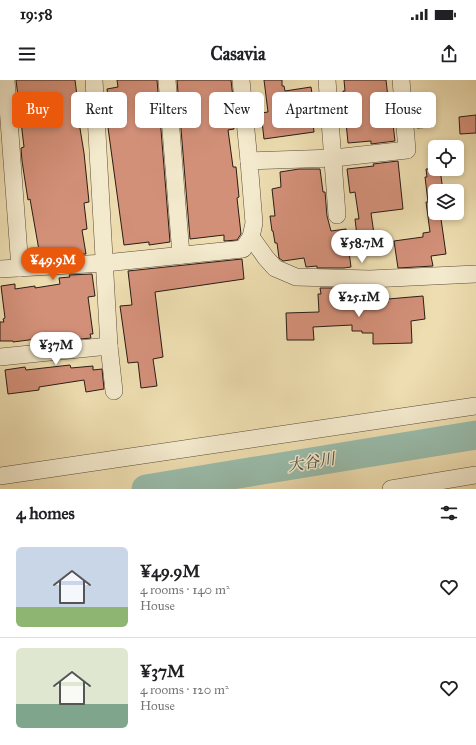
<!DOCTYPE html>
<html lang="en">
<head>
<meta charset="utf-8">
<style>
	:root { --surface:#fff; --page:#f6f6f6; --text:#202124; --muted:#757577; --line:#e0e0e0; --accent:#ea580c }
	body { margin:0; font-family:"IM FELL Great Primer","Noto Serif JP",serif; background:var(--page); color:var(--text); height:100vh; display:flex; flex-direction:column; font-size:15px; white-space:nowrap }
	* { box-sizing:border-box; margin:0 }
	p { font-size:13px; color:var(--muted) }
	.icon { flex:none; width:22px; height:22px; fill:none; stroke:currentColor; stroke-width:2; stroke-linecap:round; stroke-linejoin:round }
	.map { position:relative; height:409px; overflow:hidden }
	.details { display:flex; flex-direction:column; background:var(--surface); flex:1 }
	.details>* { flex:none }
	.hud { position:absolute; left:12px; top:12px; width:452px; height:36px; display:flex; gap:8px }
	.buttons { position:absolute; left:428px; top:60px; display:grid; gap:8px }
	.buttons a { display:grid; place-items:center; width:36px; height:36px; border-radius:6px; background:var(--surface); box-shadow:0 2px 6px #0003; font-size:20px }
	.price { position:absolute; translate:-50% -34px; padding:0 9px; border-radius:14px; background:#fff; color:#222; font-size:13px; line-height:26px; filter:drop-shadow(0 1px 2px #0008) }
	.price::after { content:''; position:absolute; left:50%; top:24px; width:12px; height:9px; margin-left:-6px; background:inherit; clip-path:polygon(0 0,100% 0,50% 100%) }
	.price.on { background:var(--accent); color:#fff }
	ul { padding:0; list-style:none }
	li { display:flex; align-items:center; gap:12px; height:100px; padding:0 16px }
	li+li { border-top:1px solid var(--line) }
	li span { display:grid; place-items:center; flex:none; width:112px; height:80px; border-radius:6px; color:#555 }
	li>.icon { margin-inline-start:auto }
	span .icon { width:48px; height:48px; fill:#fffc; stroke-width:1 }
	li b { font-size:17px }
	h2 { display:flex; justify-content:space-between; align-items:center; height:48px; padding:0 16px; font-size:17px }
	.tag { padding:0 14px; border-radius:6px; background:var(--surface); box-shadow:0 2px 6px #0003; font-size:14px; line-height:36px }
	.tag.on { background:var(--accent); color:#fff }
	.status { display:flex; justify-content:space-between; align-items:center; height:28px; padding:0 20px; background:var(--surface); direction:ltr }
	.status svg { height:11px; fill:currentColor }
	header { display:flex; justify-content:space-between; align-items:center; height:52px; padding:0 16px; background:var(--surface); font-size:18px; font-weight:700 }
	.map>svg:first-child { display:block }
</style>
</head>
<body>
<div class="status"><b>19:58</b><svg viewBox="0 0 49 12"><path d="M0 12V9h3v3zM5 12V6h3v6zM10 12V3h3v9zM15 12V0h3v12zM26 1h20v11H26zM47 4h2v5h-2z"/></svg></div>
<header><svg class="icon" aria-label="menu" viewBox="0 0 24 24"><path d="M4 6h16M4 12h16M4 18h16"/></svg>Casavia<svg class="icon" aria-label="share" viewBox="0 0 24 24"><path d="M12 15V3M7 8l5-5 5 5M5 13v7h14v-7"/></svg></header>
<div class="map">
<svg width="476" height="409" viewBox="0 0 476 409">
	<rect width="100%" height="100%" fill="#edddb0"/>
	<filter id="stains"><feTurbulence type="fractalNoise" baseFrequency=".005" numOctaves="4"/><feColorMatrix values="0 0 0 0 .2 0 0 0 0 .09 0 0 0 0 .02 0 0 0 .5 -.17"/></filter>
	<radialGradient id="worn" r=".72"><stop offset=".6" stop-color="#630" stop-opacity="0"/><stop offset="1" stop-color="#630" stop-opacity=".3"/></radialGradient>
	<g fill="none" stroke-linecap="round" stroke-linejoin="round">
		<path stroke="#99bcab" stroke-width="29" d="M146,409L476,355"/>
	</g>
	<g fill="#d39079" stroke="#2a1c15">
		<path d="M16,0H75L78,24H76L84,73L89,122L84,123L87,149L82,150L86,174L67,175V173L40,176L30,119L28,120L22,81L21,68L24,67Z"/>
		<path d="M117,0H157L170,162L149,165V162L124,165L106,33L110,32L107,9L118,7Z"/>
		<path d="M177,0H231L234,27H231L234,49L228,50L233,87H236L239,117L237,118L241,154L237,160L224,161V155L190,159Z"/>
		<path d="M264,0H282V6H284L285,11L311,7L313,20H310L314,52L264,59L261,33L268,32Z"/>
		<path d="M344,0H386L391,44H393L395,61L371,64V61L348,63L343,11H345Z"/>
		<path d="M431,32L432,47L417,48L415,34Z"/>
		<path d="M476,35V53L460,54L459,37Z"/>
		<path d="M398,81L403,129L371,133L374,154L357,156L355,139H359L355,112L350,113L347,89L374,86L373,84Z"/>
		<path d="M299,89H320L323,112H325L327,136L331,151L346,149L351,187L344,188H317V186L306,187L304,178L283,181L279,178L277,163H275L273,151H272L270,136H275L272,109L281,107L280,92Z"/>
		<path d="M426,89H440L443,111H435V133H444L445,138L441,139L446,174L431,176L433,186L398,188L394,161L423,157V153L430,152L426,122H428L425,97H427Z"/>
		<path d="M242,179L244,199L155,212L163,277L153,279L157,306L141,308L138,282L128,283L120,226L132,225L128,191Z"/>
		<path d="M92,194L95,216L88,217L93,254H90L91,258L60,261V256L13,262V261H0V242H4L3,239L5,238L1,206L15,204V209L35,206V208L60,204L59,198L70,197L69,195Z"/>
		<path d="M320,208H345V223H388V219L423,216L425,239L411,241L412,263L373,264V253H362V251H352V245L313,247L314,260H287L286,233L319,232L318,214H321Z"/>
		<path d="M70,285L71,288L93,286V290L102,289L104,309L86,312L84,300L39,307V310L8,314L5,290L25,287L26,290Z"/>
	</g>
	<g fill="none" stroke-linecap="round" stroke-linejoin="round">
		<g stroke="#5b4c3c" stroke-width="18">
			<g id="minor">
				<path d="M6,0L20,188"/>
				<path d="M94,0L109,266L114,311"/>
				<path d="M167,0L181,175"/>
				<path d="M241,0L249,81"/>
				<path d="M327,0L337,135"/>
				<path d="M251,157L266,178L275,188L296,197L370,199L476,194"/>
				<path d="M0,189L105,183L243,169L251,157L254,143L249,81L334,78L407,70L401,0"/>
				<path d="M0,277L109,266"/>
				<path d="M0,396L476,326"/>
				<path d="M391,409L476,395"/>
			</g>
		</g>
		<use href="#minor" stroke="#f3e9cc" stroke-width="17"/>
	</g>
	<g text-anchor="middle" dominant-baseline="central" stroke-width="3" stroke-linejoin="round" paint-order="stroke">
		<g font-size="16" font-style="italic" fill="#4b4c42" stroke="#f3e9cc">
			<text transform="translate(311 382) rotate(-9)">大谷川</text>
		</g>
	</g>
	<rect width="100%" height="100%" filter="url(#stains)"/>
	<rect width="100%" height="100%" fill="url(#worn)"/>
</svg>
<div class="buttons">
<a><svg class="icon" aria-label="locate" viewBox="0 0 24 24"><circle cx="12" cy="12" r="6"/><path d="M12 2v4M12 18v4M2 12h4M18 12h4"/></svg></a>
<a><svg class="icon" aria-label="layers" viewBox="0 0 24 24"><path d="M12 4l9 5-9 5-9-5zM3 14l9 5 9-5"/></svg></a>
</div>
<b class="price" style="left:362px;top:184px">¥58.7M</b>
<b class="price on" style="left:53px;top:201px">¥49.9M</b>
<b class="price" style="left:359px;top:238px">¥25.1M</b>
<b class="price" style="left:56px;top:286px">¥37M</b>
<div class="hud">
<a class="tag on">Buy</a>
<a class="tag">Rent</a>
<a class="tag">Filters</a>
<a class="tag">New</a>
<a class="tag">Apartment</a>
<a class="tag">House</a>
</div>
</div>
<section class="details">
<h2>4 homes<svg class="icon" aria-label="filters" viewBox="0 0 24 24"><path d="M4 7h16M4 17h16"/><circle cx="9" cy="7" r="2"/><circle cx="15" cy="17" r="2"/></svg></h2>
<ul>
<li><span style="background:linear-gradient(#c9d6e8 75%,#8fb573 0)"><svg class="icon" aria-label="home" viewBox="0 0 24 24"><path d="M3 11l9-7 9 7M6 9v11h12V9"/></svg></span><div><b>¥49.9M</b><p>4 rooms · 140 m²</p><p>House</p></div><svg class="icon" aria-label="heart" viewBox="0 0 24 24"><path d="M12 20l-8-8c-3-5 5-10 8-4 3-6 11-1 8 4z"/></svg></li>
<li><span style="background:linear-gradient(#dfe7d0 70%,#7fa58c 0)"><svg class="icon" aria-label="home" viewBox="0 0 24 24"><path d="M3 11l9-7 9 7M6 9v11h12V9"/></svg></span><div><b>¥37M</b><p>4 rooms · 120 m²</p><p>House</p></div><svg class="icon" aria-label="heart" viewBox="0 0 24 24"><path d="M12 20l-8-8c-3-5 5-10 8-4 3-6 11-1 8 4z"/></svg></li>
</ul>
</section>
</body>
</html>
